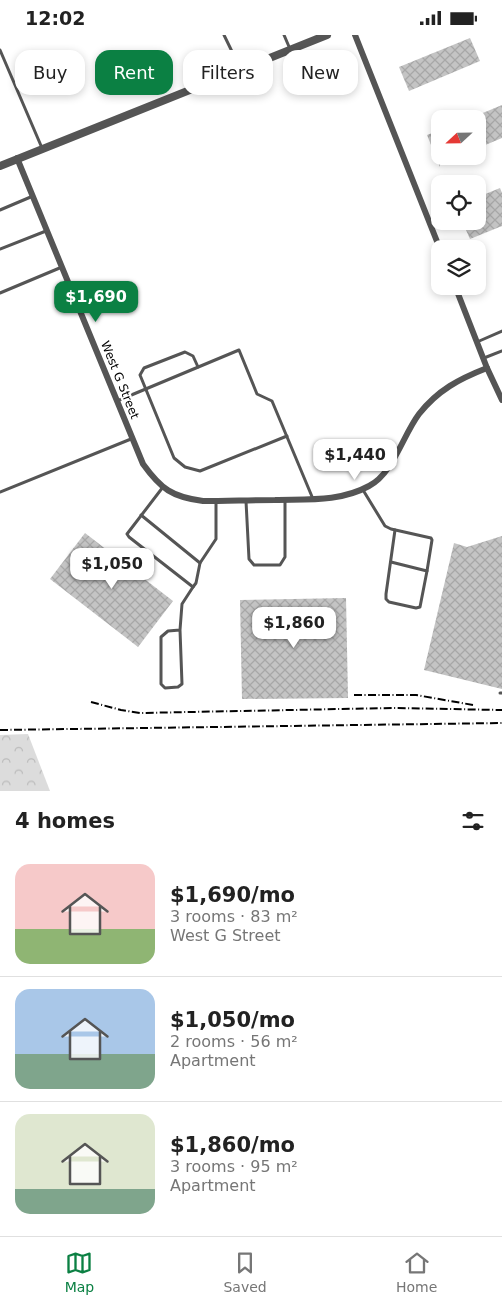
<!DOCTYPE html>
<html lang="en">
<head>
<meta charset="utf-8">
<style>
	:root { --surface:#fff; --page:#f6f6f6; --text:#222; --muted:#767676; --line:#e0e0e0; --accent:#0b8043 }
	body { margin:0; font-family:"DejaVu Sans",sans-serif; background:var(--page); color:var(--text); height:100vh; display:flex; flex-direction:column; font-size:19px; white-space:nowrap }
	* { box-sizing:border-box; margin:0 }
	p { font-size:16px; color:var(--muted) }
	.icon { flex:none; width:28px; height:28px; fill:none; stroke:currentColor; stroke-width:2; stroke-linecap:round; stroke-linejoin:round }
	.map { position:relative; height:756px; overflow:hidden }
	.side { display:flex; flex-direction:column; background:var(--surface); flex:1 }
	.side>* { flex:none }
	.hud { position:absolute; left:15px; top:15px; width:472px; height:45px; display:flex; gap:10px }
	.needle { width:32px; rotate:248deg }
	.controls { position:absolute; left:431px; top:75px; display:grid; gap:10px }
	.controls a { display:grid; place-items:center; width:55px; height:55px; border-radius:10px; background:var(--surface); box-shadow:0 2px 8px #0003; font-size:25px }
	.price { position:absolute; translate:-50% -42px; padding:0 11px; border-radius:10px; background:#fff; color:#222; font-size:16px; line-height:32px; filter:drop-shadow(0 1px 2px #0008) }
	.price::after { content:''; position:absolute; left:50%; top:30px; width:15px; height:11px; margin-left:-8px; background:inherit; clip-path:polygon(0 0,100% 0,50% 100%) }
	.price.current { background:var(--accent); color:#fff }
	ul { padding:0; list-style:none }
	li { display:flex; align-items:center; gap:15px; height:125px; padding:0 15px }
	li+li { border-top:1px solid var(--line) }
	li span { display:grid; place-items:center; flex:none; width:140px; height:100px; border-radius:15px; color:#555 }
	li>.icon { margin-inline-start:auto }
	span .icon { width:60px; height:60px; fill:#fffc; stroke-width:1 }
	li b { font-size:21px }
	h2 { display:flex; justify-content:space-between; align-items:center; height:60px; padding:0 15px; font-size:21px }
	.chip { padding:0 18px; border-radius:15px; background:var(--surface); box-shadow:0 2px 8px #0003; font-size:18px; line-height:45px }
	.chip.current { background:var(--accent); color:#fff }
	.status { display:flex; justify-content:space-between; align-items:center; height:35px; padding:0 25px; background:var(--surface); direction:ltr }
	.status svg { height:14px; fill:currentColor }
	.tab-bar { display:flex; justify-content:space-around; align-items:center; height:70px; border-top:1px solid var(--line); background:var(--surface); font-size:14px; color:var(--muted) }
	.tab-bar a { display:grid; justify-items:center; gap:2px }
	.tab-bar .current { color:var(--accent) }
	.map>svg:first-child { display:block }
</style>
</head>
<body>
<div class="status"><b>12:02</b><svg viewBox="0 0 49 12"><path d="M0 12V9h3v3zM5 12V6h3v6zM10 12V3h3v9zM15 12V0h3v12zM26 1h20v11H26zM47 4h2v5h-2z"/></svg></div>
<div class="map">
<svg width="502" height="756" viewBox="0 0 502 756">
	<defs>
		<pattern id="park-crowns" width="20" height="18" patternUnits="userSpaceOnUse" patternTransform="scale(1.25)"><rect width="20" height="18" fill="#dcdcdc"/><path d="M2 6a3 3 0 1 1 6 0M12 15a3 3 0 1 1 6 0" fill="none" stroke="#bbb"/></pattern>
		<pattern id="building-cross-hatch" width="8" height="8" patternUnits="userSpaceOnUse" patternTransform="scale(1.25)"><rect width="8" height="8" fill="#c4c4c4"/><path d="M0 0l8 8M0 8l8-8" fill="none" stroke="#a7a7a7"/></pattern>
	</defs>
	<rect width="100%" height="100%" fill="#fff"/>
	<path fill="url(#park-crowns)" d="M28,699L50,756H0V700Z"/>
	<g fill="url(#building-cross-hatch)">
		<path d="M470,3L480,26L409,56L399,32Z"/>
		<path d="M502,70V103L478,113V80Z"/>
		<path d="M440,95V121H457L440,128V132L427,100Z"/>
		<path d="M500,153L502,158V191L470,204L462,186H478V162Z"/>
		<path d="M85,498L173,566L138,612L50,544Z"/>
		<path d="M502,501V654L424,635L454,508L467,512Z"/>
		<path d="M346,563L348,663L242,664L240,565Z"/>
	</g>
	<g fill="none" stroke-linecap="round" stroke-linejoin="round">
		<g stroke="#555" stroke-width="3">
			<path d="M224,0L240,33"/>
			<path d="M284,0L290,14"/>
			<path d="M0,15L42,113"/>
			<path d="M0,175L33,161"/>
			<path d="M0,214L46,196"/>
			<path d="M0,258L62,232"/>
			<path d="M477,307L502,296"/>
			<path d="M484,323L502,316"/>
			<path d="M198,332L193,321L185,317L144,333L140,340L174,423L185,432L200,436L287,401"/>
			<path d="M117,366L239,315L257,359L272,366L313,464"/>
			<path d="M163,452L127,499L129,502L193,552L182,569L180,595L182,649L178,652L165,653L161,649V602L168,596L180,595"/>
			<path d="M363,455L385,491L391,494L431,503L432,505L427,536L391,527"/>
			<path d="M0,457L131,404"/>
			<path d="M246,466L249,524L254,530H280L285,522V465"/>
			<path d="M141,480L200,528L196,548L193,552"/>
			<path d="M395,495L386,559V564L389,567L416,573L420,572L427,536"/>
			<path d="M200,528L216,504V466"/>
			<path d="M500,658H502"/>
		</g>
		<g stroke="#555" stroke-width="6">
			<path d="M355,0L440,214"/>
			<path d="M17,123L143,429C161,454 172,462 203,466C227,466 251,465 275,465C307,464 340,467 369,451C393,439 403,400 419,379C438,355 459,344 487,333"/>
			<path d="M455,251L487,333L502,365"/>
		</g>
		<path stroke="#555" stroke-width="8" d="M0,131L327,0"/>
		<g stroke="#000" stroke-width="2" stroke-dasharray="8 2.5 1 2.5" stroke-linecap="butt">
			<path d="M354,660H416L473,670"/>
			<path d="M91,667L121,675L140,678L392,673L502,675"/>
			<path d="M0,695L502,688"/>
		</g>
	</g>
	<g text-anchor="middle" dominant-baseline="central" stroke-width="4.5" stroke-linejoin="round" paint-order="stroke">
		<g font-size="12" fill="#000" stroke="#fff">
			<text transform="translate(120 345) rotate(68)">West G Street</text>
		</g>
	</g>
</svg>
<div class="controls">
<a><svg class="needle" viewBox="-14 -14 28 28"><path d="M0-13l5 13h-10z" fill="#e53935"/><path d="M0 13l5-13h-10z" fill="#767676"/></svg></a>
<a><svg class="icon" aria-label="locate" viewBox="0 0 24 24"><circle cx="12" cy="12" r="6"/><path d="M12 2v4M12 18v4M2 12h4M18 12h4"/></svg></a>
<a><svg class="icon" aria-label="layers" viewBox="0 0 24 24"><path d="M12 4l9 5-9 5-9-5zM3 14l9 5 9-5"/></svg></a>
</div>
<b class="price current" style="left:96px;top:288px">$1,690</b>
<b class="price" style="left:355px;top:446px">$1,440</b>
<b class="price" style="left:112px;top:555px">$1,050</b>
<b class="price" style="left:294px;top:614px">$1,860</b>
<div class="hud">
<a class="chip">Buy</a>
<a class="chip current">Rent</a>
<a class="chip">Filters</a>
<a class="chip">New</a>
</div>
</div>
<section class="side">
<h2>4 homes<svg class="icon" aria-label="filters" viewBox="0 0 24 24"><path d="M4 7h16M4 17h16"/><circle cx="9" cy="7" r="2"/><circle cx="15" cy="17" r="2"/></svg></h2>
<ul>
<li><span style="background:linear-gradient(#f6c9c9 65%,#8fb573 0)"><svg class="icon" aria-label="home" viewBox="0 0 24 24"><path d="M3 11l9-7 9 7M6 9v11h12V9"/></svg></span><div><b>$1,690/mo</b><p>3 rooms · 83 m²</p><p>West G Street</p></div></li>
<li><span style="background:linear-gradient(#a9c7e8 65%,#7fa58c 0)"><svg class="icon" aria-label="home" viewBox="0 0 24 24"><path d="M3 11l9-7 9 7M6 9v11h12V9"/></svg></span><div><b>$1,050/mo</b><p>2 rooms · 56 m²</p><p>Apartment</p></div></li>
<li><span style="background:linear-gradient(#dfe7d0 75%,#7fa58c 0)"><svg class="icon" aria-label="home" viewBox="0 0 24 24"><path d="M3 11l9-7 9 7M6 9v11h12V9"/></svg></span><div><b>$1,860/mo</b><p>3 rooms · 95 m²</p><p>Apartment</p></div></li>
</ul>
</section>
<nav class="tab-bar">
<a class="current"><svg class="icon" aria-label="map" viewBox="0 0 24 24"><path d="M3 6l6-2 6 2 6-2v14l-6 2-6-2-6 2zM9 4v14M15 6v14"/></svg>Map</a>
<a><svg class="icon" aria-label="saved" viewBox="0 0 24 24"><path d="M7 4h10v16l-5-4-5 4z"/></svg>Saved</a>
<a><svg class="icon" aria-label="home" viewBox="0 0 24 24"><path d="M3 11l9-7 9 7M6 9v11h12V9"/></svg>Home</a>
</nav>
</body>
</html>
